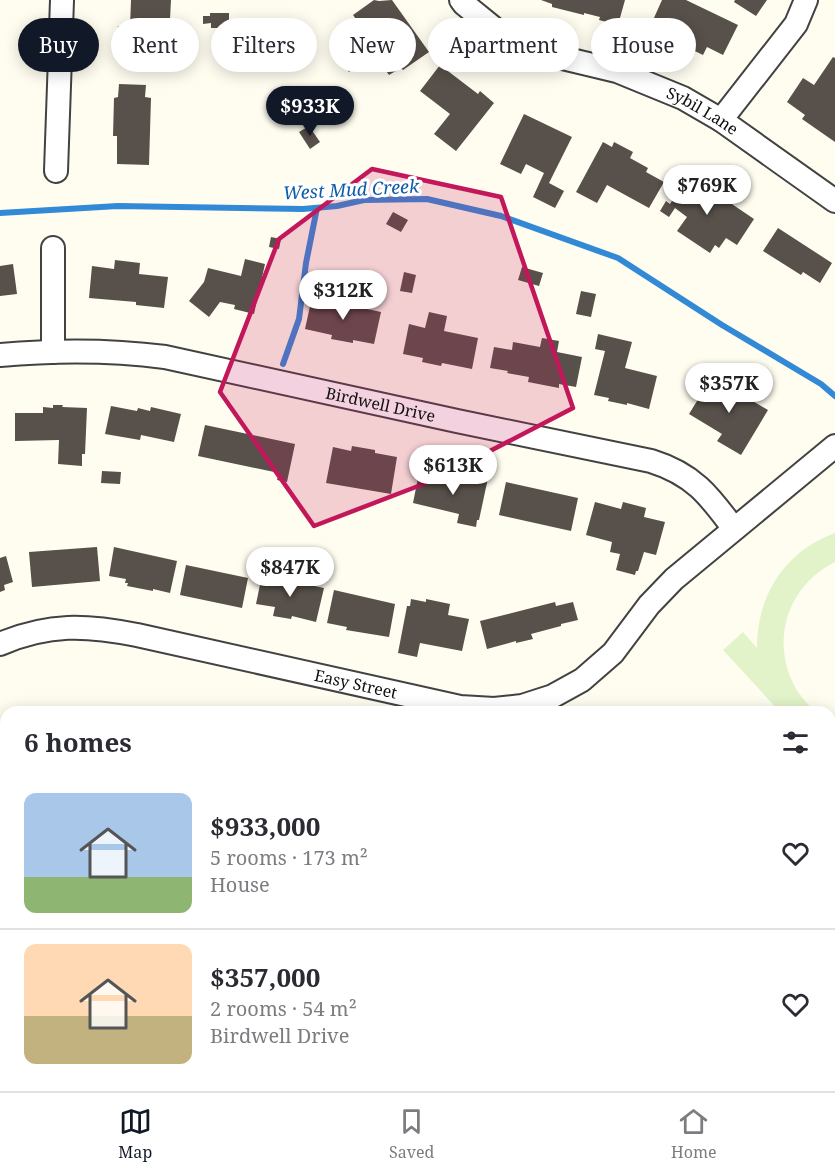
<!DOCTYPE html>
<html lang="en">
<head>
<meta charset="utf-8">
<style>
	:root { --surface:#fff; --page:#f2f2f3; --text:#2b2b33; --muted:#7c7c81; --line:#e1e1e2; --accent:#111827 }
	body { margin:0; font-family:"Noto Serif",serif; background:var(--page); color:var(--text); height:100vh; display:flex; flex-direction:column; font-size:22px; white-space:nowrap }
	* { box-sizing:border-box; margin:0 }
	p { font-size:20px; color:var(--muted) }
	.icon { flex:none; width:33px; height:33px; fill:none; stroke:currentColor; stroke-width:2; stroke-linecap:round; stroke-linejoin:round }
	.map { position:relative; flex:1; overflow:hidden }
	.drawer { position:absolute; left:0px; top:706px; width:836px; height:386px; display:flex; flex-direction:column; background:var(--surface); border-radius:18px 18px 0 0; box-shadow:0 3px 15px #0003 }
	.drawer>* { flex:none }
	.banner { position:absolute; left:18px; top:18px; width:800px; height:54px; display:flex; gap:12px }
	.price { position:absolute; translate:-50% -51px; padding:0 14px; border-radius:21px; background:#fff; color:#222; font-size:20px; line-height:39px; filter:drop-shadow(0 2px 3px #0008) }
	.price::after { content:''; position:absolute; left:50%; top:36px; width:18px; height:14px; margin-left:-9px; background:inherit; clip-path:polygon(0 0,100% 0,50% 100%) }
	.price.active { background:var(--accent); color:#fff }
	ul { padding:0; list-style:none }
	li { display:flex; align-items:center; gap:18px; height:150px; padding:0 24px }
	li+li { border-top:2px solid var(--line) }
	li span { display:grid; place-items:center; flex:none; width:168px; height:120px; border-radius:12px; color:#555 }
	li>.icon { margin-inline-start:auto }
	span .icon { width:72px; height:72px; fill:#fffc; stroke-width:1 }
	li b { font-size:26px }
	h2 { display:flex; justify-content:space-between; align-items:center; height:72px; padding:0 24px; font-size:26px }
	.chip { padding:0 21px; border-radius:27px; background:var(--surface); box-shadow:0 3px 15px #0003; font-size:21px; line-height:54px }
	.chip.active { background:var(--accent); color:#fff }
	.menu { display:flex; justify-content:space-around; align-items:center; height:84px; border-top:2px solid var(--line); background:var(--surface); font-size:16px; color:var(--muted) }
	.menu a { display:grid; justify-items:center; gap:3px }
	.menu .active { color:var(--accent) }
	.map>svg:first-child { display:block }
</style>
</head>
<body>
<div class="map">
<svg width="835" height="1091" viewBox="0 0 835 1091">
	<rect width="100%" height="100%" fill="#fffdf0"/>
	<path fill="#cfedb6" d="M423,1086H639L635,1091H429Z"/>
	<path fill="#e2f3c9" d="M835,533V562C789,585 771,637 793,683C798,694 807,703 815,712H780L723,650L743,632L757,648C757,595 785,551 835,533Z"/>
	<g fill="none" stroke-linecap="round" stroke-linejoin="round">
		<g stroke="#328ad7" stroke-width="6">
			<path d="M0,213L118,206L303,209L337,206L364,200L427,199L501,216L618,258L722,325L821,384L835,396"/>
			<path d="M283,364L299,319L306,263L317,208"/>
		</g>
	</g>
	<g fill="#58504a">
		<path d="M131,0H171L169,38H172L171,51L116,48L118,26L130,27Z"/>
		<path d="M374,0L379,1L392,0L429,52L403,70L401,68L389,75L374,54L349,72L338,56L365,37L371,45L373,43L353,15Z"/>
		<path d="M541,0H625L618,25L599,20L600,17L584,13V15L552,7V4Z"/>
		<path d="M662,0H686L738,25L723,55L707,47L703,55L649,29Z"/>
		<path d="M735,0H767L756,16L734,2Z"/>
		<path d="M210,13H229V28H211V23L203,24V16H210Z"/>
		<path d="M833,57L835,58V142L802,119L805,115L787,102L803,78L814,85Z"/>
		<path d="M440,65L478,94L480,91L494,103L456,151L434,134L450,114L420,91Z"/>
		<path d="M119,84L146,85L145,97L151,98L149,165L117,164V136H113L114,98L118,97Z"/>
		<path d="M524,114L572,137L549,183L564,191L555,208L533,197L544,173L526,164L521,174L500,164Z"/>
		<path d="M309,126L320,142L310,149L299,132Z"/>
		<path d="M603,142L612,147L614,142L633,152L630,158L648,168L646,172L664,182L649,208L607,185L597,203L576,192Z"/>
		<path d="M689,175L754,219L737,245L726,238L719,248L715,245L710,253L677,231L687,217L675,208L669,217L660,211L666,201L670,204Z"/>
		<path d="M393,212L408,220L401,232L386,224Z"/>
		<path d="M778,228L832,263L820,283L803,272L801,275L763,251Z"/>
		<path d="M271,237L281,239L279,249L269,247Z"/>
		<path d="M245,259L265,264L254,314L234,309L235,305L220,302L209,317L189,301L204,282L208,268L241,276Z"/>
		<path d="M115,260L140,263L139,274L168,277L164,308L136,305V302L89,298L92,266L114,269Z"/>
		<path d="M13,264L17,294L0,296V266Z"/>
		<path d="M522,267L543,273L539,286L518,280Z"/>
		<path d="M404,272L416,275L412,293L400,291Z"/>
		<path d="M581,291L596,294L591,317L576,314Z"/>
		<path d="M312,297L381,312L374,344L353,340V343L331,339L332,335L305,329Z"/>
		<path d="M429,312L447,316L444,331L478,338L472,369L442,363L441,366L422,362L423,358L403,354L409,324L425,328Z"/>
		<path d="M598,334L632,342L625,368L657,376L649,409L627,403V405L608,401L609,398L594,395L605,351L595,349Z"/>
		<path d="M542,338L559,341L557,352L582,357L576,387L559,384V388L528,382L529,377L507,373L508,371L490,368L494,347L512,350L513,342L540,347Z"/>
		<path d="M710,380L725,388L730,380L749,392L746,397L768,410L741,455L717,441L722,434L689,414Z"/>
		<path d="M53,405H63L62,407L87,408L85,454H82V466L58,464L59,440L15,441V413H43V407L53,408Z"/>
		<path d="M111,406L137,411L138,408L150,411L151,407L181,414L174,442L141,435L140,440L105,434Z"/>
		<path d="M205,425L295,444L287,482L277,480L279,473L198,456Z"/>
		<path d="M352,446L375,450V453L397,457L391,494L326,483L333,447L351,451Z"/>
		<path d="M102,471L121,472L120,484L101,483Z"/>
		<path d="M419,473L469,483L471,474L488,478L479,520H477L476,527L457,523L459,514L413,503Z"/>
		<path d="M506,482L578,498L571,531L499,515Z"/>
		<path d="M595,502L621,509L623,502L646,508L644,517L665,522L656,555L644,552L638,571H636L635,575L616,570L620,554L610,552L612,542L586,535Z"/>
		<path d="M97,547L100,581L32,587L29,552Z"/>
		<path d="M114,547L177,561L170,593L153,589V591L127,586L128,583H125L126,579L109,576Z"/>
		<path d="M6,556L13,582L4,585L5,590L0,592V558Z"/>
		<path d="M186,565L248,578L242,608L180,595Z"/>
		<path d="M262,575L324,588L316,622L292,616L291,619L273,616L275,607L256,604Z"/>
		<path d="M334,590L395,604L389,637L346,630L347,627L327,623Z"/>
		<path d="M411,599L426,602V599L450,604L448,615L469,619L462,651L420,643L417,657L398,653L407,606H410Z"/>
		<path d="M555,602L556,606L573,602L578,620L561,624V626L531,634L533,639L516,643V641L487,649L480,621Z"/>
		<path d="M64,1086H89L85,1091H71Z"/>
		<path d="M112,1086H173L178,1091H117Z"/>
	</g>
	<g fill="none" stroke-linecap="round" stroke-linejoin="round">
		<g stroke="#424242" stroke-width="14">
			<path id="lane" d="M709,1086L710,1091"/>
		</g>
		<g stroke="#424242" stroke-width="26">
			<g id="street">
				<path id="s1" d="M461,0L464,4L512,43L546,54L617,71L683,98L721,120L835,201"/>
				<path d="M721,120L796,24L806,0"/>
				<path d="M56,171L62,0"/>
				<path d="M53,352V248"/>
				<path id="s2" d="M0,355C55,350 111,350 165,357L457,421L651,461C693,474 709,495 734,529"/>
				<path id="s3" d="M0,644C49,623 86,625 137,635L460,707L494,709L522,706L553,696L582,680L613,653L649,605L674,579L835,446"/>
			</g>
		</g>
		<g stroke="#202020" stroke-width="36">
			<g id="highway">
				<path d="M0,798L6,804"/>
				<path d="M0,860L6,865"/>
				<path d="M282,1086L289,1091"/>
				<path d="M325,1086L338,1091"/>
			</g>
		</g>
		<use href="#lane" stroke="#fff" stroke-width="10"/>
		<use href="#street" stroke="#fff" stroke-width="22"/>
		<use href="#highway" stroke="#feab4f" stroke-width="33"/>
	</g>
	<path fill="#c2185b" fill-opacity="0.2" stroke="#c2185b" stroke-width="4.5" stroke-linejoin="round" d="M372,169L501,197L573,408L434,480L314,526L220,392L279,239Z"/>
	<g text-anchor="middle" dominant-baseline="central" stroke-width="6" stroke-linejoin="round" paint-order="stroke">
		<g font-size="16" fill="#0f0f0f" stroke="#fff">
			<text stroke="none"><textPath href="#s1" startOffset="270">Sybil Lane</textPath></text>
			<text stroke="none"><textPath href="#s2" startOffset="386">Birdwell Drive</textPath></text>
			<text stroke="none"><textPath href="#s3" startOffset="364">Easy Street</textPath></text>
		</g>
		<g font-size="18" font-style="italic" fill="#0e5baa" stroke="#fff">
			<text transform="translate(351 189) rotate(-3)">West Mud Creek</text>
		</g>
	</g>
</svg>
<b class="price active" style="left:310px;top:137px">$933K</b>
<b class="price" style="left:707px;top:216px">$769K</b>
<b class="price" style="left:343px;top:321px">$312K</b>
<b class="price" style="left:729px;top:414px">$357K</b>
<b class="price" style="left:453px;top:496px">$613K</b>
<b class="price" style="left:290px;top:598px">$847K</b>
<div class="banner">
<a class="chip active">Buy</a>
<a class="chip">Rent</a>
<a class="chip">Filters</a>
<a class="chip">New</a>
<a class="chip">Apartment</a>
<a class="chip">House</a>
</div>
<section class="drawer">
<h2>6 homes<svg class="icon" aria-label="filters" viewBox="0 0 24 24"><path d="M4 7h16M4 17h16"/><circle cx="9" cy="7" r="2"/><circle cx="15" cy="17" r="2"/></svg></h2>
<ul>
<li><span style="background:linear-gradient(#a9c7e8 70%,#8fb573 0)"><svg class="icon" aria-label="home" viewBox="0 0 24 24"><path d="M3 11l9-7 9 7M6 9v11h12V9"/></svg></span><div><b>$933,000</b><p>5 rooms · 173 m²</p><p>House</p></div><svg class="icon" aria-label="heart" viewBox="0 0 24 24"><path d="M12 20l-8-8c-3-5 5-10 8-4 3-6 11-1 8 4z"/></svg></li>
<li><span style="background:linear-gradient(#ffd9b3 60%,#c2b280 0)"><svg class="icon" aria-label="home" viewBox="0 0 24 24"><path d="M3 11l9-7 9 7M6 9v11h12V9"/></svg></span><div><b>$357,000</b><p>2 rooms · 54 m²</p><p>Birdwell Drive</p></div><svg class="icon" aria-label="heart" viewBox="0 0 24 24"><path d="M12 20l-8-8c-3-5 5-10 8-4 3-6 11-1 8 4z"/></svg></li>
</ul>
</section>
</div>
<nav class="menu">
<a class="active"><svg class="icon" aria-label="map" viewBox="0 0 24 24"><path d="M3 6l6-2 6 2 6-2v14l-6 2-6-2-6 2zM9 4v14M15 6v14"/></svg>Map</a>
<a><svg class="icon" aria-label="saved" viewBox="0 0 24 24"><path d="M7 4h10v16l-5-4-5 4z"/></svg>Saved</a>
<a><svg class="icon" aria-label="home" viewBox="0 0 24 24"><path d="M3 11l9-7 9 7M6 9v11h12V9"/></svg>Home</a>
</nav>
</body>
</html>
